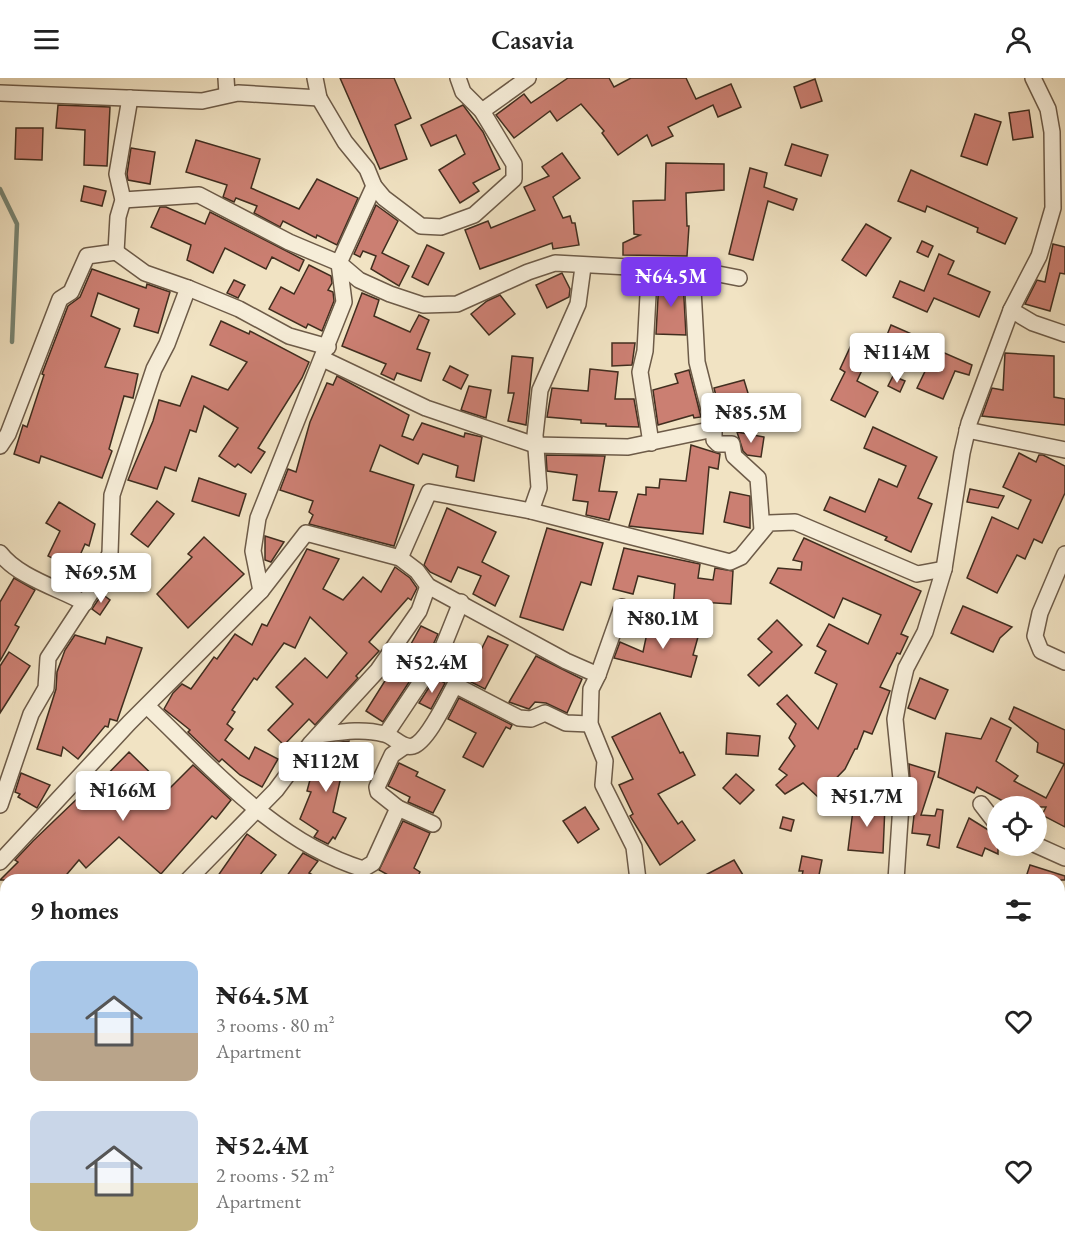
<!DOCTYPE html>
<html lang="en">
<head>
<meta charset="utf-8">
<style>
	:root { --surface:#fff; --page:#f2f2f2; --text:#222; --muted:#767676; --accent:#7c3aed }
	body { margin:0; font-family:"EB Garamond",serif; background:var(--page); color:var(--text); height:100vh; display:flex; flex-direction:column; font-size:22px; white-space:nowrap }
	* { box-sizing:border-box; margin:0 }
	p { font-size:20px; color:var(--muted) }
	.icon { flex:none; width:33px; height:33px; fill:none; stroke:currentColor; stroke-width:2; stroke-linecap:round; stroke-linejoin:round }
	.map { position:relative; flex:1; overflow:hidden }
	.sheet { position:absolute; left:0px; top:796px; width:1065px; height:386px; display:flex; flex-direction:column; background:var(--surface); border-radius:18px 18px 0 0; box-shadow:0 3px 15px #0003 }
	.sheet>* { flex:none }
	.buttons { position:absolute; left:987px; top:718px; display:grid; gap:12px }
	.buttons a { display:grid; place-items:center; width:60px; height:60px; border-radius:50%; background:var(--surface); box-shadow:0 3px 15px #0003; font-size:30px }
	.price { position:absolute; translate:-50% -51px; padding:0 14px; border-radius:6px; background:#fff; color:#222; font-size:20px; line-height:39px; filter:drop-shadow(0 2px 3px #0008) }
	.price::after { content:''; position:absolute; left:50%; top:36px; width:18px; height:14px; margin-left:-9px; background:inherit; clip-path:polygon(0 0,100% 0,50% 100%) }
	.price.on { background:var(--accent); color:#fff }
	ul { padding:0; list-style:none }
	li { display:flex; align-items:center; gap:18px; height:150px; padding:0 30px }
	li span { display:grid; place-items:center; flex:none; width:168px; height:120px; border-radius:12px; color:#555 }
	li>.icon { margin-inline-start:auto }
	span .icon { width:72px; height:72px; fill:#fffc; stroke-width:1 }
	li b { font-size:26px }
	h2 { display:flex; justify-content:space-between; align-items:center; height:72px; padding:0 30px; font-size:26px }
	header { display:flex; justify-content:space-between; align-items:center; height:78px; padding:0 30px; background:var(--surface); font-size:27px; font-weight:600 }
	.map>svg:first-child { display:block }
</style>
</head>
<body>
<header><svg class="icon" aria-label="menu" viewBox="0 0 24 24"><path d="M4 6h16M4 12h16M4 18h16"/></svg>Casavia<svg class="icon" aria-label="person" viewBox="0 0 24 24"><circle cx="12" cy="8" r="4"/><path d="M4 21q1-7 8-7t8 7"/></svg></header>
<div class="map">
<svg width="1065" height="1181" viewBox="0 0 1065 1181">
	<rect width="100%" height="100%" fill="#f1e3c3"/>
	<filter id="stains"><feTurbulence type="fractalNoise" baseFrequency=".00333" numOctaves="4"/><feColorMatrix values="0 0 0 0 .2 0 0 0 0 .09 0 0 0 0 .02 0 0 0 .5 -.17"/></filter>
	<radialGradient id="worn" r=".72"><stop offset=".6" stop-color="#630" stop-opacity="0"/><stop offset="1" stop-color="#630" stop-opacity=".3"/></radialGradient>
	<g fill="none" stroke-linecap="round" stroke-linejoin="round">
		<path stroke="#788574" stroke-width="4.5" d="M0,111L17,146L12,264"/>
	</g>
	<g fill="#cb7f72" stroke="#412e1f" stroke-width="1.5">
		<path d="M340,0H394L411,40L395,47L407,81L380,91Z"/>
		<path d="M568,0H609L614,9L631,0H686L696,21L731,6L741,29L718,39L713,27L668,49L673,58L652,68L647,57L618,77L602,55L604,53L581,26L557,43L550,33L514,60L496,37L524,16L531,25Z"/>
		<path d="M815,1L822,23L801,30L794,9Z"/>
		<path d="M58,27L110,29L107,88L84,87L85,52L56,50Z"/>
		<path d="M463,27L483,54L500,91L473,105L479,113L460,125L439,92L465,76L456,57L431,68L421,47Z"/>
		<path d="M1029,32L1033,59L1013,62L1009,35Z"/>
		<path d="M975,36L1001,44L987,87L961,78Z"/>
		<path d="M16,50H43L42,82L15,81Z"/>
		<path d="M196,62L260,81L251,110L299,131L317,101L358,120L337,167L317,157L316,160L283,143L280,149L254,135L257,128L236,120L234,124L223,119L227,107L186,94Z"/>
		<path d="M792,66L828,77L821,98L785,87Z"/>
		<path d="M131,70L155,74L150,106L128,102L127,96Z"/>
		<path d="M562,75L580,100L553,119L563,140L570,138L572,145H575L579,167L553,171L552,165L480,191L465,152L488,143L491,150L535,132L524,109L549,98L542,89Z"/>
		<path d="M666,85L724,86V112L686,115L687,148H689L687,178L623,177V165L640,157L634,156L633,123L665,122Z"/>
		<path d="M750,90L767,95L764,109L797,121L793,132L768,123L753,182L729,176Z"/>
		<path d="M911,92L1017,140L1005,166L977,154L978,150L927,128L925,134L898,123Z"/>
		<path d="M84,108L106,113L102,128L81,123Z"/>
		<path d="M376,127L398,143L382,175L409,188L399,208L371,191L376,178L363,173L360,179L354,176Z"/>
		<path d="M160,129H166L205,146L210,134L304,182L299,193L272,179L266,191L225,170L213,195L187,182L191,167L151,149Z"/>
		<path d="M866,146L891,160L866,198L842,182Z"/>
		<path d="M922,163L933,168L928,179L917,174Z"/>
		<path d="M1053,166L1065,169V196L1060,195L1050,233L1025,226L1037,202L1045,204Z"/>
		<path d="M427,167L444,175L428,207L412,199Z"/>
		<path d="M939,176L954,183L948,196L990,214L979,239L934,220L927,234L893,219L900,203L924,213Z"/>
		<path d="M309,187L331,198L332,205L328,212L333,214L334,223L322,253L308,246L306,250L269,231L281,209L294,216Z"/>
		<path d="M92,191L146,210L147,206L170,214L158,255L134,248L139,231L98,215L91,238L120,251L105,289L138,296L133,320L124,318L109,371L112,373L102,400L41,378L39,385L14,376L23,347L27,349L44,297L42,296L68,228L80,219Z"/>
		<path d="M562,195L570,211L569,219L547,230L536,207Z"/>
		<path d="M234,202L245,207L238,220L227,215Z"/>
		<path d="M659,202H683L686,257L656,256Z"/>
		<path d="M362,215L379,222L374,238L410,254L419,237L429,242L417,271L430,275L421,303L397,295L394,302L381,296L386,286L342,268Z"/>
		<path d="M500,217L515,236L489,257L471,236L487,223Z"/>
		<path d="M221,243L249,256L250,253L309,284L302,300L258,370L265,374L251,395L238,386L235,389L219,378L238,350L204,328L196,354L190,352L176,393L165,389L157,411L128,402L153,343L159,322L180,328L192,298L228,312L247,284L210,267Z"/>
		<path d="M891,247L921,260L919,264L972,287L969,297L955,293L943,321L917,310L928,287L883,267Z"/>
		<path d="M853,263L872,271L857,303L878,314L865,339L831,322L845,294L840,291Z"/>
		<path d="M612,265H635L632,287L612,288Z"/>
		<path d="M1005,275L1054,278V319L1065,321V347L982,338L992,310L1003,312Z"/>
		<path d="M512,278L533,280L526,347L508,343L514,315H508Z"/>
		<path d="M450,288L468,297L461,311L443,302Z"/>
		<path d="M590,291L618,294L615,321H634L639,349L606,348V346L581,345V342L547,339L552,310L588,313Z"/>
		<path d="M689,292L701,339L694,340L693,337L658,347L653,312L678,305L675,296Z"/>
		<path d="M337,298L409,337L402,358L413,362L422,345L464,359L465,355L482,359L474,403L456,399L458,388L423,376L418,386L380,367L370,393L414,407L394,468L309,446L313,437L309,434L313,423L280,412L288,391L296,394L310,344L327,305L333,307Z"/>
		<path d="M893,298L905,303L900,314L888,308Z"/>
		<path d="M744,302L751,325L720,334L714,310Z"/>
		<path d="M469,308L491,312L486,340L461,332Z"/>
		<path d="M873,349L937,379L918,420L932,426L911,474L885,462L887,459L824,432L830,419L865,434L879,401L897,409L906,388L864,370Z"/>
		<path d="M737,354L764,359L761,379L747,377L743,373Z"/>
		<path d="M691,367L720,376L718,391L709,389L703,456L629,448L638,416L646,417V409L659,410L660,401L686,403Z"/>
		<path d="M1019,375L1036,384L1039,377H1043L1065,388V415L1042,465L1034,461L1025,481L1017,477L997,515L967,500L992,439L1018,451L1031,422L1003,409Z"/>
		<path d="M546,377L605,378L599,413L617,414L609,442L586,437L588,424L573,422L577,397L547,393Z"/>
		<path d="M199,400L246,416L239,438L192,423Z"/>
		<path d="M970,411L1004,418L998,430L967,424Z"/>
		<path d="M730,414L750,418V450L724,444Z"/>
		<path d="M157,423L174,436L148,469L131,456Z"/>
		<path d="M59,424L95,446L89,468L85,466L74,491L48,478L60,453L46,445Z"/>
		<path d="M447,430L496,454L482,484L509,498L495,528L473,516L481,498L458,489L451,504L430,494L424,487Z"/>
		<path d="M547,450L603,465L591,507L581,504L563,552L520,539Z"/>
		<path d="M265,458L284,464L271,484L265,482Z"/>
		<path d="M204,459L244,496L188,550L157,516L192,479L188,476Z"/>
		<path d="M804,460L921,513L901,556L908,559L900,576L897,575L880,609L890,613L872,656L864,653L857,671H855L845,691L818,719L803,705L785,716L776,707L787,697L779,691L795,668L789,660L796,646L777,626L787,617L818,651L837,606L815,595L826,573L817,568L829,546L868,566L881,537L843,520L834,540L770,505L778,490L801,492L802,484L793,482Z"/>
		<path d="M624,470L700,486L698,500L713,502L715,490L733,493L731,526L700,524L699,533L673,530L675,506L638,498L633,516L613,511Z"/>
		<path d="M307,471L339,481L323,511L343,522L363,499L381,514L395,489L410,500L417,510L411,522L408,520L369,564L379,573L356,598L358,600L315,647L309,641L284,667L268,652L293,626L276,609L305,580L327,600L347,575L310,539L295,570L284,565L257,602L254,600L232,632L235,634L227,646L233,651L225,662L249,681L255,669L278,681L262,709L240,697L222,681L219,684L188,654L190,652L164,631L173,615L182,606L191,611L214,579L217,581L235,556L252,567L262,546L267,548Z"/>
		<path d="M14,500L35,512L15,547L19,549L0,583V524Z"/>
		<path d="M102,516L110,522L100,537L92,531Z"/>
		<path d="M963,528L1012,549L1000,560L993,574L951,555Z"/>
		<path d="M650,541L698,559L693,577L697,578L691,599L614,580L620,564L643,574Z"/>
		<path d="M777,542L802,567L759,608L748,597L772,574L758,561Z"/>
		<path d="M421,548L438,556L432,569L383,644L366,633L398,582L401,584Z"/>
		<path d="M75,557L105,566L107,559L142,570L117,643L110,641L108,649L105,648L78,681L63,669L61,678L37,671L56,611L57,594L65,572Z"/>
		<path d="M488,558L508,567L485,611L469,603L478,588L474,586Z"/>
		<path d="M9,574L30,588L0,635V588Z"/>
		<path d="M536,578L582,601L567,635L546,625L535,624L529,631L509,624Z"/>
		<path d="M435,600L445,605L431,631L419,625Z"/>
		<path d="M920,600L948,612L935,641L908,630Z"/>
		<path d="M459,620L512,647L510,651L506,649L483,689L463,679L476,655L448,641Z"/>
		<path d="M1014,629L1065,652V749L1042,737L1046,729H1014L977,709L974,715L938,699L946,655L981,661L991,640L1011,650L996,683L1018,698L1014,703L1046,720L1064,686L1037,674L1038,665L1009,641Z"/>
		<path d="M660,635L680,675L683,674L695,697L658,716L678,746L682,743L695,762L660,787L630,738L633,736L619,707L633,701L612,659Z"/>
		<path d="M727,655L760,658L758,678L726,676Z"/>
		<path d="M349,663L333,734L346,740L335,761L333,759L328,766L314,759L318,753L300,741L311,714L307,713L311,698L322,703L312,694L314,685L319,686L323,666Z"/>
		<path d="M129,674L168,712L193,687L231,722L216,741L212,738L161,796L119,759L86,790L79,782L62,802H0L18,784L15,782L33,763L80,718L78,716L93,700L99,705Z"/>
		<path d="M399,685L418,694L416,698L445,712L433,735L408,724L410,719L388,708Z"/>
		<path d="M909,686L935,694L921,737L935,738L937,731L943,732L939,770L927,767L930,757L912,755L916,720L911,718Z"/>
		<path d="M21,695L50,707L37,730L18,719L20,716L15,714Z"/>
		<path d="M736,696L754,712L740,726L723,710Z"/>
		<path d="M854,724L885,727L883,775L848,772Z"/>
		<path d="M585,729L599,751L578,765L563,743Z"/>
		<path d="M783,739L794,742L791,753L780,750Z"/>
		<path d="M969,740L998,758V776L985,770L982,778L957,769Z"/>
		<path d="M403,743L430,755L414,790L420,794L416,802H397L379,792Z"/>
		<path d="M247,756L276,777L256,802H215Z"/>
		<path d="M303,775L318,783L309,795L322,802H284Z"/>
		<path d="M802,778L822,782L818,802H801L803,793H799Z"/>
		<path d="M734,782L746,802H696Z"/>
		<path d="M1030,787L1065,798V802H1025Z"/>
	</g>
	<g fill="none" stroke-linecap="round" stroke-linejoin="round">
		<g stroke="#6d5b48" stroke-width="18">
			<g id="minor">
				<path d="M226,0L227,16"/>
				<path d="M315,0L319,20L345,64L367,91L374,108L384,120L421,148L441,149L474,137L514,101V86L482,33L463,14L458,0"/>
				<path d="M0,15L202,23L238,15L319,20"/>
				<path d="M482,33L528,0"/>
				<path d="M123,122L199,117L289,164L339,185L359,202L390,216L423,227L457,226L528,194L555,185L703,193L739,200"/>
				<path d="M116,174L145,195L188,210L239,231L289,258L328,269"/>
				<path d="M692,193L697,284L714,351V362L718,366H732L734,378L758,400L762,452"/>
				<path d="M1011,232L1033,245L1065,256"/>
				<path d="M323,281L426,330L535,367L628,369L714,351"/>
				<path d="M967,352L1065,372"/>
				<path d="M651,365L640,294L645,273L649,199L651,191"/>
				<path d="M0,368L8,356L60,221L71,214L87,178L116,174L118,139L123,122L117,96L130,20"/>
				<path d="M531,433L539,410L535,357L540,312L578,226L583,189"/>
				<path d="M0,475C18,499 58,510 85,525"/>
				<path d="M1065,476L1040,535L1035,558L1041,573L1065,584"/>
				<path d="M400,480L429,414L531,433L730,484L741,479L769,445L795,444L917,496L944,491"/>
				<path d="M261,513L253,473L258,440L344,224L339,185L374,108"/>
				<path d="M598,597L591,611L590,646L605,683L603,707L634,769L638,802"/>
				<path d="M147,628C211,689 275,764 363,791L373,785L398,730"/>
				<path d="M386,656L441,574L461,524"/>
				<path d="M319,657C341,654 362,650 384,656C394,658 402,671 413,668C428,663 447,621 455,607L519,640L531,641L545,635L566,645L590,646"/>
				<path d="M405,668L392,677L377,709L378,714L398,730L433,746"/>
				<path d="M981,726L998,748"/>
				<path d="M0,727L31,636L46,610L48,580L98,504L110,475L112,417L154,291L167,266L188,210"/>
				<path d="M1036,767L1065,780"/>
				<path d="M0,784L129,645L261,513L306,455L400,480L417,493L428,508L566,583L598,597L622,529"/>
				<path d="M188,802L276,712L311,665L378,592L419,533L428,508"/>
				<path d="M896,802L902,711L895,641L900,615L906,590L925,554L944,491L962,375L969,345L1011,232L1039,178L1053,130L1052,54L1048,31L1033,0"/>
				<path d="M0,879L6,893"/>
				<path d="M0,1146L6,1137"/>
				<path d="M403,1176L426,1181"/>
				<path d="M590,1176L592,1181"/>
				<path d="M701,1176L718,1181"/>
				<path d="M134,1181L138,1176"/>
				<path d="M386,1181L390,1176"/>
				<path d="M612,1181L622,1178L657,1176"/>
				<path d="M672,1181L674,1176"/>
				<path d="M872,1181L904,1178"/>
			</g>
		</g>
		<use href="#minor" stroke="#f6edd8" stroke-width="15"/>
	</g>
	<rect width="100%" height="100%" filter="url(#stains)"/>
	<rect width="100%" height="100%" fill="url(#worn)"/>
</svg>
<div class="buttons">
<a><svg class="icon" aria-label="locate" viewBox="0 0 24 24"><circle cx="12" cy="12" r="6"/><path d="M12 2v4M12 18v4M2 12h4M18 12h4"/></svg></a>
</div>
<b class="price on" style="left:671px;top:230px">₦64.5M</b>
<b class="price" style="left:897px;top:306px">₦114M</b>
<b class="price" style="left:751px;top:366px">₦85.5M</b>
<b class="price" style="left:101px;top:526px">₦69.5M</b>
<b class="price" style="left:663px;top:572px">₦80.1M</b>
<b class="price" style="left:432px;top:616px">₦52.4M</b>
<b class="price" style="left:326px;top:715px">₦112M</b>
<b class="price" style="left:123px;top:744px">₦166M</b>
<b class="price" style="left:867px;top:750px">₦51.7M</b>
<section class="sheet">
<h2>9 homes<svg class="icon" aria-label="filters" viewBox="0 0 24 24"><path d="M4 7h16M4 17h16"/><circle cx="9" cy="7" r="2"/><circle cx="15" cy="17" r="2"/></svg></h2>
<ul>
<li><span style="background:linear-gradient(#a9c7e8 60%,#b9a48a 0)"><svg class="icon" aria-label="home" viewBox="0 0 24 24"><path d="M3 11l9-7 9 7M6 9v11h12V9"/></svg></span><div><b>₦64.5M</b><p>3 rooms · 80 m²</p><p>Apartment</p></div><svg class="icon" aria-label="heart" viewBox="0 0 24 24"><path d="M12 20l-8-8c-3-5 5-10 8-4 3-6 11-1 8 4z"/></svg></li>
<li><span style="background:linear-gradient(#c9d6e8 60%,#c2b280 0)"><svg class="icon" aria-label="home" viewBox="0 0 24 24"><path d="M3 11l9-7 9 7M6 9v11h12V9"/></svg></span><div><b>₦52.4M</b><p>2 rooms · 52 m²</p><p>Apartment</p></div><svg class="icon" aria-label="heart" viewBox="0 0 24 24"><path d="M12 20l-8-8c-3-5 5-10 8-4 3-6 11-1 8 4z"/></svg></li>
</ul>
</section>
</div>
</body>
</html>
